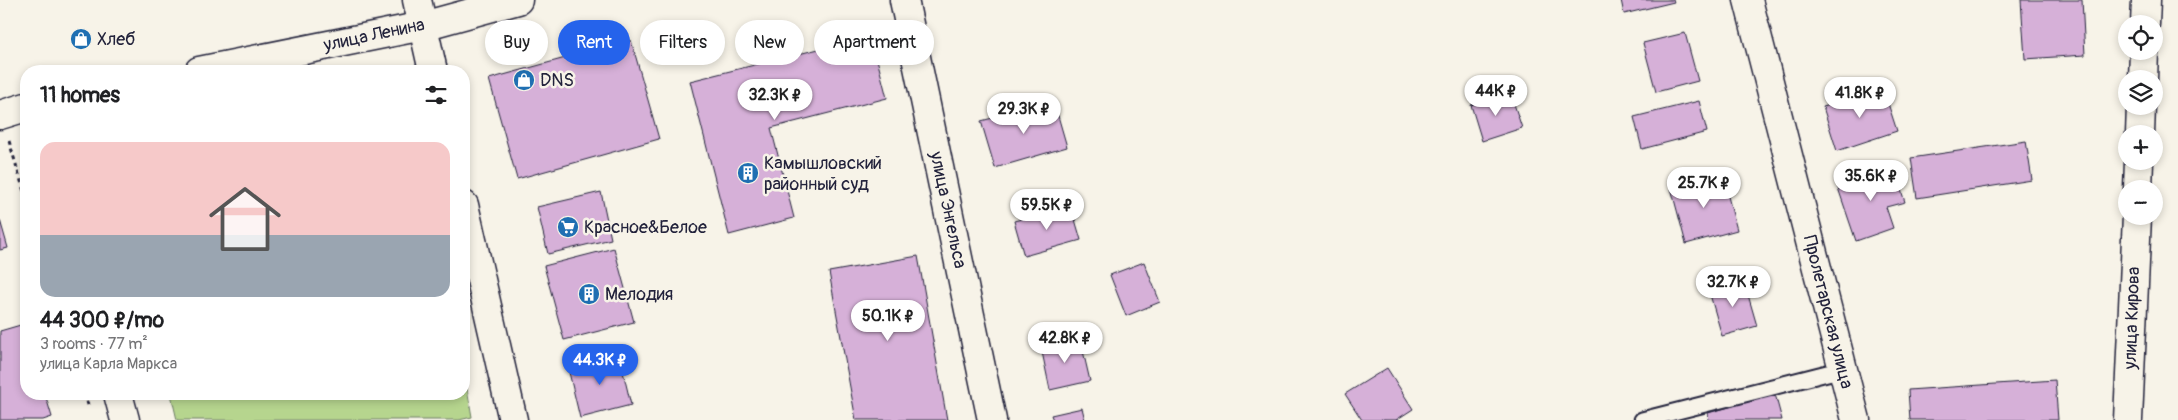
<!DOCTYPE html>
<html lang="en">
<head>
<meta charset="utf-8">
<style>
	:root { --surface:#fff; --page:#f6f6f6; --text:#202124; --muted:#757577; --accent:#2563eb }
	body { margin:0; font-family:Pangolin,sans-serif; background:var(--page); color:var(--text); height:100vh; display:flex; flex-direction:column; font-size:19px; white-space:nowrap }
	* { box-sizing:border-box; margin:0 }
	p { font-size:16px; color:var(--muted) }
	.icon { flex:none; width:28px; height:28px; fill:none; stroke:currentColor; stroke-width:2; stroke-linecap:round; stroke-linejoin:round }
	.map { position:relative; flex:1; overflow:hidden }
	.details { position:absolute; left:20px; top:65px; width:450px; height:335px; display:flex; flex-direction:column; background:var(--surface); border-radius:20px; box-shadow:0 2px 8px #0003 }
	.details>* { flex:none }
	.banner { position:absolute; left:485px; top:20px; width:475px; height:45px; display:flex; gap:10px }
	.controls { position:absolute; left:2118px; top:15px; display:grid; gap:10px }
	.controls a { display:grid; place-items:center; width:45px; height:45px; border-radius:50%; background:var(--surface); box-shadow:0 2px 8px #0003; font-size:25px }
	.price { position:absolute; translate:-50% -42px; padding:0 11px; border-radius:18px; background:#fff; color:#222; font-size:16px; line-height:32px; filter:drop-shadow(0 1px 2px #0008) }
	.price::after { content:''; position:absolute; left:50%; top:30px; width:15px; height:11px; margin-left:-8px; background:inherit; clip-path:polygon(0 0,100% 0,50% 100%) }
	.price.selected { background:var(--accent); color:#fff }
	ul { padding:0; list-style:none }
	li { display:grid; align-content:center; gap:10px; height:265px; padding:0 20px }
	li span { display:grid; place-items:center; height:155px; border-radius:15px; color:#555 }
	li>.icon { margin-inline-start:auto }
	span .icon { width:90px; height:90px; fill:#fffc; stroke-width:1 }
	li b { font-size:21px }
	h2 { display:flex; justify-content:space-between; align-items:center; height:60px; padding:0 20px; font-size:21px }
	.tag { padding:0 18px; border-radius:22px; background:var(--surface); box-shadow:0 2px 8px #0003; font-size:18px; line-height:45px }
	.tag.selected { background:var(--accent); color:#fff }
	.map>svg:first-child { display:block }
</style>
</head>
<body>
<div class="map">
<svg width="2178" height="420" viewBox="0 0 2178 420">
	<rect width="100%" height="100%" fill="#f7f3e8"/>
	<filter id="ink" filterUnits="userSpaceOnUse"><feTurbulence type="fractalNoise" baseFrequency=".02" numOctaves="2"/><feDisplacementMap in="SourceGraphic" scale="10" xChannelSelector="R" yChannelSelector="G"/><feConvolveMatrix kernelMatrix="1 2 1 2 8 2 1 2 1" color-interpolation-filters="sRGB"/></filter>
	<g filter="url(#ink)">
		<path fill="#b6d58e" stroke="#6c7c64" d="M464,371L472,417L459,420H177L171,394H464Z"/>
		<g fill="#d6b0d8" stroke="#22223b">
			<path d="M1621,0H1673L1674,2L1624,14Z"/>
			<path d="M2021,0H2082L2085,55L2025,59Z"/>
			<path d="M1685,33L1698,81L1656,92L1643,43Z"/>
			<path d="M871,36L887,98L771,128L794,218L729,235L690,81Z"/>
			<path d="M631,40L659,139L517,179L489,79Z"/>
			<path d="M1883,88L1897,131L1837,151L1823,107Z"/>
			<path d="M1510,92L1522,128L1482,141L1471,105Z"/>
			<path d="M1699,101L1707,132L1642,149L1634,117Z"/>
			<path d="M1054,102L1067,147L995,168L981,121Z"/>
			<path d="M2026,141L2032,180L1917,198L1911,158Z"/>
			<path d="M1893,166L1905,202L1886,207L1893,228L1856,241L1837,185Z"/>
			<path d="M1722,174L1737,230L1686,244L1671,188Z"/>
			<path d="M601,192L611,239L548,254L537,207Z"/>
			<path d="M1071,206L1081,240L1024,256L1014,221Z"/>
			<path d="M0,220L8,248L0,250Z"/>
			<path d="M614,248L634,322L564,340L544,266Z"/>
			<path d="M918,256L947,420H856L829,272Z"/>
			<path d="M1144,262L1160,302L1126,316L1110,275Z"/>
			<path d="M1744,281L1757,326L1722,336L1709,291Z"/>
			<path d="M24,324L26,332V394H45L52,417L43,420H0V331Z"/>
			<path d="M1080,338L1090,381L1050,390L1041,347Z"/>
			<path d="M619,355L631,405L580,418L568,368Z"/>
			<path d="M1387,368L1413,409L1396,420H1362L1345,394Z"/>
			<path d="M2055,380L2058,420H1910L1908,390Z"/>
			<path d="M1775,394L1782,420H1709L1708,413Z"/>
			<path d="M1082,408L1085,420H1053L1051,415Z"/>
		</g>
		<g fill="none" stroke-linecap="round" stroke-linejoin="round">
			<g stroke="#22223b" stroke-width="19">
				<path id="service" d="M1642,420L1843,369"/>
			</g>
			<g stroke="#22223b" stroke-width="31">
				<g id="minor">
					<path d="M417,0L433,71"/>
					<path d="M1748,0L1856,420"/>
					<path d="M2145,24L2146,0"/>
					<path d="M2143,79L2144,51"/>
					<path d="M2140,134L2141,106"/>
					<path d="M2138,189L2139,161"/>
					<path d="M464,205L513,420"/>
					<path d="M118,394L125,420"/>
					<path d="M2128,420L2137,216"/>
				</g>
			</g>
			<g stroke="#22223b" stroke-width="31">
				<g id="primary">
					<path d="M904,0L992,420"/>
					<path d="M199,71L423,26L518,0"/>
					<path d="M0,115L26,107"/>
				</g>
			</g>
			<g stroke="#22223b" stroke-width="3" stroke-dasharray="4 4" stroke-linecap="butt">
				<path d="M9,141L26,198"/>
				<path d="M85,394L88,405"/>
			</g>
			<use href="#service" stroke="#f7f3e8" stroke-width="15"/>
			<use href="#minor" stroke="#f7f3e8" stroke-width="28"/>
			<use href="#primary" stroke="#f7f3e8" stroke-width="28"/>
		</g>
	</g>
	<defs>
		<g id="shop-disc" transform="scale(1.125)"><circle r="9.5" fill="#1f6fb2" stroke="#f7f3e8"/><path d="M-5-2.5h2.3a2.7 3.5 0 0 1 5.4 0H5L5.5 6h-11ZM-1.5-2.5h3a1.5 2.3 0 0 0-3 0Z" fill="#fff"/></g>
		<g id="building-disc" transform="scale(1.125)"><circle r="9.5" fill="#1f6fb2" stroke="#f7f3e8"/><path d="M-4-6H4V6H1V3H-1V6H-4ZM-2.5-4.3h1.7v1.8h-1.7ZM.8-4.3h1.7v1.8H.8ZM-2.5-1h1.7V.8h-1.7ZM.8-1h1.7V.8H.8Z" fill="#fff"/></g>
		<g id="supermarket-disc" transform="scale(1.125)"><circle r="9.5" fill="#1f6fb2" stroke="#f7f3e8"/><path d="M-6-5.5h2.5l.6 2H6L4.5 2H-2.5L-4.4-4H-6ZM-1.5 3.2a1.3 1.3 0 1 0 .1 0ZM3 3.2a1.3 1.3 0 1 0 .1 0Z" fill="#fff"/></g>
	</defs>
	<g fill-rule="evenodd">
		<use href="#shop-disc" x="81" y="39"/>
		<use href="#shop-disc" x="524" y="80"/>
		<use href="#building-disc" x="748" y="173"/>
		<use href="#supermarket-disc" x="568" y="227"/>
		<use href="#building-disc" x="589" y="294"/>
	</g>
	<g text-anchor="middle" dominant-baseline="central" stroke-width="5" stroke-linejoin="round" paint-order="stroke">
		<g font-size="18" fill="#22223b" stroke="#f7f3e8">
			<text transform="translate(374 35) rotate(-12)">улица Ленина</text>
			<text transform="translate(948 210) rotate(78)">улица Энгельса</text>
			<text transform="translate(1828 312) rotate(76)">Пролетарская улица</text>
			<text transform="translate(2132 318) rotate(-88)">улица Кирова</text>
		</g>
		<g font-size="18" fill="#22223b" stroke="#f7f3e8" text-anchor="start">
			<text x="97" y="39">Хлеб</text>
			<text x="540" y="80">DNS</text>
			<text x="764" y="163">Камышловский<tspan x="764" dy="21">районный суд</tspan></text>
			<text x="584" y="227">Красное&amp;Белое</text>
			<text x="605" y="294">Мелодия</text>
		</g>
	</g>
</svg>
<div class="controls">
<a><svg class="icon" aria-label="locate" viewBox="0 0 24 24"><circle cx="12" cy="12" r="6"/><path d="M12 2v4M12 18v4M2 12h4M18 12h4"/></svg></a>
<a><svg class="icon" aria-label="layers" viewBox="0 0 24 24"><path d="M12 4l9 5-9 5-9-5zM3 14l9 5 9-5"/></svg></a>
<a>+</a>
<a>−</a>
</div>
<b class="price" style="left:1496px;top:117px">44K ₽</b>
<b class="price" style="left:1860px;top:119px">41.8K ₽</b>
<b class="price" style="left:775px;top:121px">32.3K ₽</b>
<b class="price" style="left:1024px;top:135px">29.3K ₽</b>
<b class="price" style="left:1871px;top:202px">35.6K ₽</b>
<b class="price" style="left:1704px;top:209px">25.7K ₽</b>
<b class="price" style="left:1047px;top:231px">59.5K ₽</b>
<b class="price" style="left:1733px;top:308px">32.7K ₽</b>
<b class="price" style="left:888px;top:342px">50.1K ₽</b>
<b class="price" style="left:1065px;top:364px">42.8K ₽</b>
<b class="price selected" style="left:600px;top:386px">44.3K ₽</b>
<div class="banner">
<a class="tag">Buy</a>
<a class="tag selected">Rent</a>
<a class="tag">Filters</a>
<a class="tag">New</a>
<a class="tag">Apartment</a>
</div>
<section class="details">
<h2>11 homes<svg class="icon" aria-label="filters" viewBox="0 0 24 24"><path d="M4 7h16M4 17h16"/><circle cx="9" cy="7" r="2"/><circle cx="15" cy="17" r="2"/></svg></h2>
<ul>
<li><span style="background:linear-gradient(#f6c9c9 60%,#9aa5b1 0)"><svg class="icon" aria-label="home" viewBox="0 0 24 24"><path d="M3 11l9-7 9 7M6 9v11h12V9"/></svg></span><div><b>44 300 ₽/mo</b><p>3 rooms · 77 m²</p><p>улица Карла Маркса</p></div></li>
</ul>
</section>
</div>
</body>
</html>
